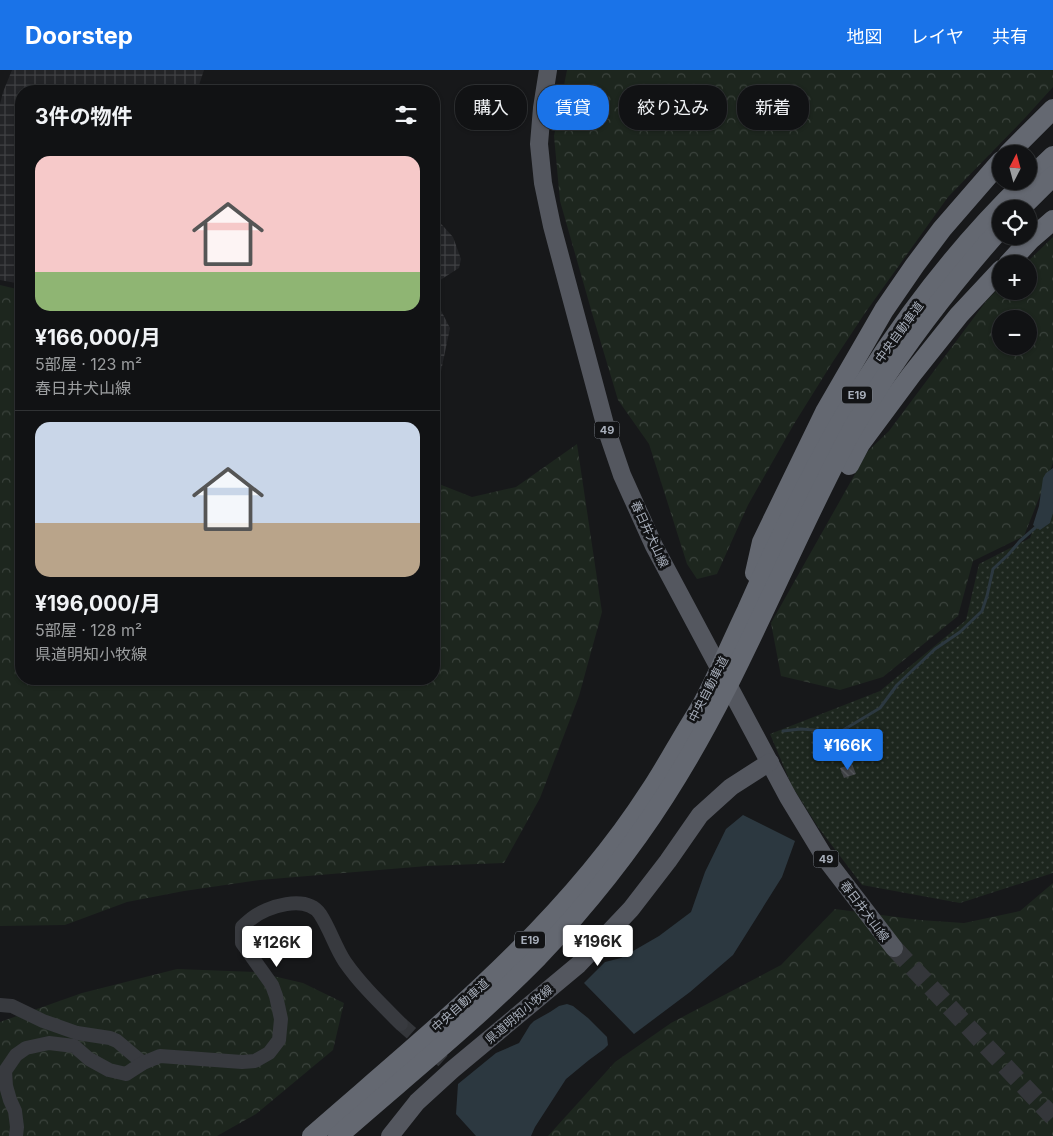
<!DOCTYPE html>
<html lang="ja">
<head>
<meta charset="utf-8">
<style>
	:root { --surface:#111214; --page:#1a1b1d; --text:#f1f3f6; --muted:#9c9ea0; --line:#303234; --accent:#1a73e8 }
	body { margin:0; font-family:Inter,"Noto Sans JP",sans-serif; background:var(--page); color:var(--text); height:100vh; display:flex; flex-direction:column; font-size:19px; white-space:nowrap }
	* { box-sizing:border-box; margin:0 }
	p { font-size:16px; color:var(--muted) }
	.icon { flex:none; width:28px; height:28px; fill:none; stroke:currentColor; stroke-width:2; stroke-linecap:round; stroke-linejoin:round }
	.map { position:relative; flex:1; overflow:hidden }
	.panel { position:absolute; left:15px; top:15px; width:425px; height:600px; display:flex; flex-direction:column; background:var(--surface); border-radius:20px; box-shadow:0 1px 4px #0004,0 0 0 1px var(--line) }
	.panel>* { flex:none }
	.top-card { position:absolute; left:455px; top:15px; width:475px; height:45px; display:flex; gap:10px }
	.needle { width:32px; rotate:6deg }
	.controls { position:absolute; left:992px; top:75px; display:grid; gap:10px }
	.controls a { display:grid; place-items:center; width:45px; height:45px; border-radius:50%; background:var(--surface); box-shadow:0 1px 4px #0004,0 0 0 1px var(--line); font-size:25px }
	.price { position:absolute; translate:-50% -42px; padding:0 11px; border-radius:5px; background:#fff; color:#222; font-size:16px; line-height:32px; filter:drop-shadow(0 1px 2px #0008) }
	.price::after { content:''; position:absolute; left:50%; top:30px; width:15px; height:11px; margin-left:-8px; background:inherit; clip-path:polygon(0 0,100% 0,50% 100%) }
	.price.on { background:var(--accent); color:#fff }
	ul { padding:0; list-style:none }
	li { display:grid; align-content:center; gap:10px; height:265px; padding:0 20px }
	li+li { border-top:1px solid var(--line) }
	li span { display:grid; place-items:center; height:155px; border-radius:15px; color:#555 }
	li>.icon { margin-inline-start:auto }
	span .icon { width:90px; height:90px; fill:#fffc; stroke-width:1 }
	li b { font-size:21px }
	h2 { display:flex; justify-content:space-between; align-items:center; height:60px; padding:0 20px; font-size:21px }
	.pill { padding:0 18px; border-radius:20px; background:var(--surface); box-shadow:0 1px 4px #0004,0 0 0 1px var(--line); font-size:18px; line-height:45px }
	.pill.on { background:var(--accent); color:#fff }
	header { display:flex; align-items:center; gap:30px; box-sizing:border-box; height:70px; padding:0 25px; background:var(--accent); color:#fff }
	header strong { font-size:24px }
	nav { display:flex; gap:28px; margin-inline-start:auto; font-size:18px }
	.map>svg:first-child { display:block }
</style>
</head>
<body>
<header>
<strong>Doorstep</strong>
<nav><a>地図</a><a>レイヤ</a><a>共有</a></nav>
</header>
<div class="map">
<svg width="1053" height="1066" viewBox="0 0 1053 1066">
	<defs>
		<pattern id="industrial-grid" width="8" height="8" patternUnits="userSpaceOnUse" patternTransform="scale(1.25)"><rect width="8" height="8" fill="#232427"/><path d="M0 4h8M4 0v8" fill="none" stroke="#404144"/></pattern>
		<pattern id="green-dots" width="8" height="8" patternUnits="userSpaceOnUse" patternTransform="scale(1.25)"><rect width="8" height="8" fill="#1d261e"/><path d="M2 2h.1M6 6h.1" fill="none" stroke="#3b433d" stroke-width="1.8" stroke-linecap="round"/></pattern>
		<pattern id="forest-crowns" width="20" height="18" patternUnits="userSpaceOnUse" patternTransform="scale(1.25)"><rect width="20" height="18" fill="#1d261e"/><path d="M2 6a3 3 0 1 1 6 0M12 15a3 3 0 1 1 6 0" fill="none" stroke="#3b433d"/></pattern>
		<pattern id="building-back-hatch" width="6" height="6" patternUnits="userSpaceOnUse" patternTransform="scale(1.25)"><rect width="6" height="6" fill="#414347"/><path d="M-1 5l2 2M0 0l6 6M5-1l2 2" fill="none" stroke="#5a5c60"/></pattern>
	</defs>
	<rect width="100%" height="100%" fill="#17181a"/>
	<g fill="url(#industrial-grid)">
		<path d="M12,0H204L197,21H21V214L0,210V34L3,22Z"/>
		<path d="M434,146L453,167L461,189L459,198L434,214Z"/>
		<path d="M434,227L450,258L440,306L434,305Z"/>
	</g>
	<path fill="url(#green-dots)" d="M1053,404V803L960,833L862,815L818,757L792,716L770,664L880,621L966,550L979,494L1030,468Z"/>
	<g fill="url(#forest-crowns)" fill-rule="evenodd">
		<path d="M567,0H1053V17L1024,49L948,127L865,243L832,293L794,354L748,435L717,504L697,509L687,494L649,374L618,330L592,243L560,131L554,66Z"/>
		<path d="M1053,167V393L1024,466L973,491L958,546L883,607L840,620L781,606L771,553L868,381L889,361L987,230L1001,216V221H1029V194H1025ZM1001,249H1029V276H1001Z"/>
		<path d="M0,215L21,220V609H434V412L472,427L516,417L577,374L602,542L579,626L540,728L504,793L427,796L260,810L184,821L127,832L65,855L0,856Z"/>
		<path d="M1053,813V1066H548L615,992L671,953L781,895L835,839L920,850L964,853L1020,841Z"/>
		<path d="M177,899L256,902L303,913L344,933L333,980L256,1044L217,1066H0V952L82,923Z"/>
	</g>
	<g fill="#2c3840">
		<path d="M1053,398V443L1050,453L1040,460L1033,455L1039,436L1043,408L1046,403Z"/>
		<path d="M743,745L795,771L782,807L733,885L690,922L634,964L584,913L605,892L621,888L659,866L691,842L705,802L726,759Z"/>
		<path d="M567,934L573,936L588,948L607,967L608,975L604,979L589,990L566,1009L535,1057L531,1066H476L456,1044L458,1014L496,983L519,973L530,955L534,951L550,942L559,936Z"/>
	</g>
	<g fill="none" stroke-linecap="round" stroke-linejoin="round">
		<path stroke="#2c3840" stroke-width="3" d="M783,661L801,659L840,662L880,638L897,615L935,579L960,562L982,541L987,526L993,499L1008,485L1020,471L1036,457"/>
	</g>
	<path fill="url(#building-back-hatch)" d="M852,694L856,704L844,708L840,698Z"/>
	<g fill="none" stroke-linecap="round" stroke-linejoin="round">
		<path stroke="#34363a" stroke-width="14" stroke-dasharray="14 7" stroke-linecap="butt" d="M401,954L443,991"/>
		<path stroke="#34363a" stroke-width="18" stroke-dasharray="18 9" stroke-linecap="butt" d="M894,878L1053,1047"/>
		<g stroke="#383a3f" stroke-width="14">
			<path d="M0,935L12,936L43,951L77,963L110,968L117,971L143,993"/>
			<path d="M16,1066L17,1057L15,1041L10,1030L6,1016L5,1001L16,985L26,978L49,973L74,976L89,989L109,1000L126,1004L143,993L160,986L242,992L255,991L269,983L279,970L281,949L276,926L272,915L242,873V857C245,854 248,851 251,849C267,836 306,824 320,844C330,859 335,877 345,892C361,915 382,935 401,954"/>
		</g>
		<g stroke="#54575f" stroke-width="18">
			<path d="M548,0L542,38L539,74L543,113L552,156L606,358L622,405L654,476L788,727L825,788L894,878"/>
			<path d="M390,1066L417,1032L452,1000L578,895L631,839L668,791L700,745L731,717L770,692"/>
		</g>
		<g stroke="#646871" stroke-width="20">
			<path d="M1008,84L1053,39"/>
			<path d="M1029,109L1053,86"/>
			<path d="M1020,139L1053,106"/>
			<path d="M1008,194L1030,170L1053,150"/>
			<path d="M849,395L860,374L912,304L959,245L1001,200"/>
			<path d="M755,503L762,472L825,342L884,240L915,195L942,159L1001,91"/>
			<path d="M312,1066C433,960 562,858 650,721C660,706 669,690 678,675C686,661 695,647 703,633C719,603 732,571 747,540C769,490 793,441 818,393C872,290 943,191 1026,111"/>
			<path d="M338,1066C405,1007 475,951 538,887C585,837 628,784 665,726C740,610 787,480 852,360C859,347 868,334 876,321C914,262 955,210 1001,158"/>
		</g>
	</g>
	<g text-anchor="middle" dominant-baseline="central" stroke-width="5" stroke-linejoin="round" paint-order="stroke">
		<g fill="#121315" stroke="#7b8089" stroke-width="1">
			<rect x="842" y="316.5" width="30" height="17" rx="4"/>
			<rect x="594.5" y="351.5" width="25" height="17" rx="4"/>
			<rect x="813.5" y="780.5" width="25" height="17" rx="4"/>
			<rect x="515" y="861.5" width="30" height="17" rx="4"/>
		</g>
		<g font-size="11" font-weight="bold" fill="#a8afbb">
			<text x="857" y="325">E19</text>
			<text x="607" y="360">49</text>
			<text x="826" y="789">49</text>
			<text x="530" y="870">E19</text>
		</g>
		<g font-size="12" fill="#a8afbb" stroke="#121315">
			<text transform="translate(899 262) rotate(-54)">中央自動車道</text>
			<text transform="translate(650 464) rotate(65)">春日井犬山線</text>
			<text transform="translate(708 619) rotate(-63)">中央自動車道</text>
			<text transform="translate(865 841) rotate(53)">春日井犬山線</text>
			<text transform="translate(460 935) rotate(-42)">中央自動車道</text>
			<text transform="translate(519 944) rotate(-40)">県道明知小牧線</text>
		</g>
	</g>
</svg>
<div class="controls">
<a><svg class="needle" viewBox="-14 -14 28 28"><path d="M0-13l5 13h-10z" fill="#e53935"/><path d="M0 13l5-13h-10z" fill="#9c9ea0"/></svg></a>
<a><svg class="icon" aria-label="locate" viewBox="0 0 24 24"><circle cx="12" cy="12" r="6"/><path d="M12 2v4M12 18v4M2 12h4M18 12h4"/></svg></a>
<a>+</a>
<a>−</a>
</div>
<b class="price on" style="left:848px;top:701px">¥166K</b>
<b class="price" style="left:598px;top:897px">¥196K</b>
<b class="price" style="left:277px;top:898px">¥126K</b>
<div class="top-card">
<a class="pill">購入</a>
<a class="pill on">賃貸</a>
<a class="pill">絞り込み</a>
<a class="pill">新着</a>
</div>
<section class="panel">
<h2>3件の物件<svg class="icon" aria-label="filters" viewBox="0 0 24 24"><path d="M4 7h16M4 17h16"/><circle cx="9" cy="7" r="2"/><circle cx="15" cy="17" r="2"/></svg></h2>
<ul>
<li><span style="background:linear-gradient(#f6c9c9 75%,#8fb573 0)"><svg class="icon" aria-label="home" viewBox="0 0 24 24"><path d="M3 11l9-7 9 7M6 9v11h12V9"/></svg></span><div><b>¥166,000/月</b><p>5部屋 · 123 m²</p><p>春日井犬山線</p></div></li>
<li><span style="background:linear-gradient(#c9d6e8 65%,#b9a48a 0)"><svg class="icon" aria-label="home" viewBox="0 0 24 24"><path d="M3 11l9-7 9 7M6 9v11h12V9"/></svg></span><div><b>¥196,000/月</b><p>5部屋 · 128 m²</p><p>県道明知小牧線</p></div></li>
</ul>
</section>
</div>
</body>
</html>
